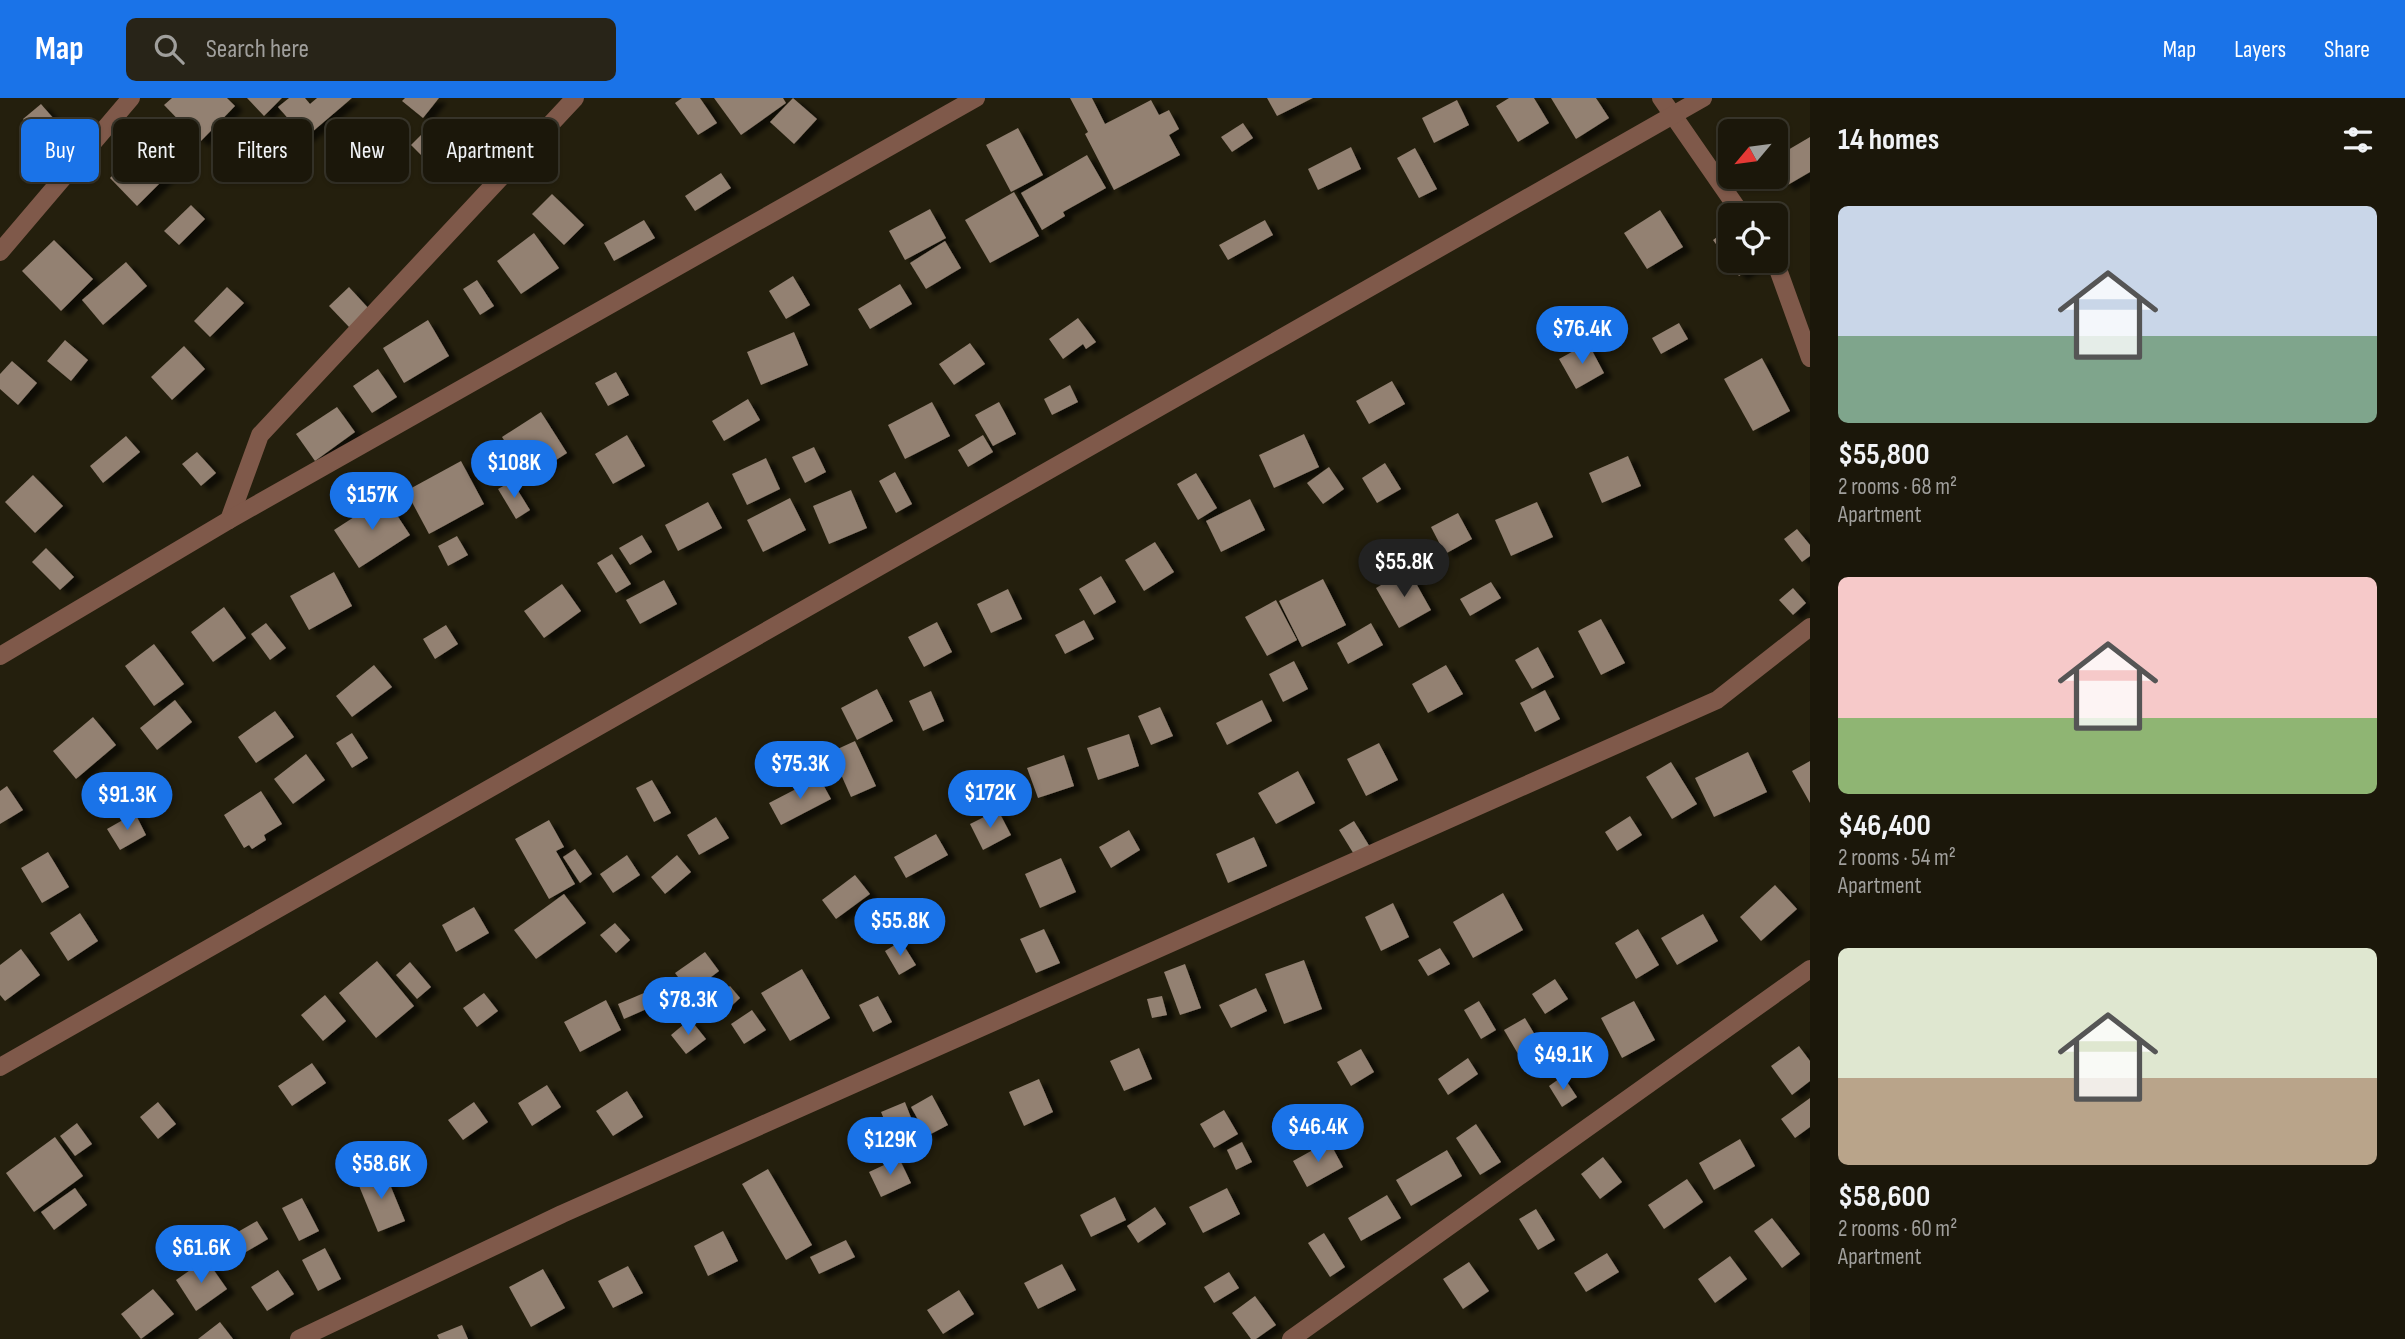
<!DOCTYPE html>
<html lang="en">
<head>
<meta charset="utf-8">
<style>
	:root { --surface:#1b170a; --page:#282418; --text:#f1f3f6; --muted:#a09f9c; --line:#39362b; --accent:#1a73e8 }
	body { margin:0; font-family:"Sofia Sans Condensed",sans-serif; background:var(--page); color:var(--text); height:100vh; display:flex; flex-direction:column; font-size:26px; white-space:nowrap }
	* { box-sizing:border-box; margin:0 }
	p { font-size:23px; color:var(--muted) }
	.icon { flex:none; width:38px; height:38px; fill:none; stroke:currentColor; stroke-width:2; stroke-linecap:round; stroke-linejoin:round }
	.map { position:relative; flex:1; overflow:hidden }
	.drawer { display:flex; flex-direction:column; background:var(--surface); width:595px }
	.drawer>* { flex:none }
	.hud { position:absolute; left:21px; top:21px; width:665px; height:63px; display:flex; gap:14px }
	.needle { width:46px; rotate:241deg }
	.buttons { position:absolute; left:1718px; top:21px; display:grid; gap:14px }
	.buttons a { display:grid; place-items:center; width:70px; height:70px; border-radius:10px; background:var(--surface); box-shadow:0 2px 5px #0004,0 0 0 2px var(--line); font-size:35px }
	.price { position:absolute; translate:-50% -60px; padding:0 16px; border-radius:24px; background:var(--accent); color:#fff; font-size:23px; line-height:46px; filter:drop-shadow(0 2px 4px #0008) }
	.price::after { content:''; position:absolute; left:50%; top:42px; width:21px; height:16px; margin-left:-10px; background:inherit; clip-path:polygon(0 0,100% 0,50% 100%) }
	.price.current { background:#222; color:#fff }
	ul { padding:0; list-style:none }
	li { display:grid; align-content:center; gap:14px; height:371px; padding:0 28px }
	li span { display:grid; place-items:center; height:217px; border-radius:10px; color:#555 }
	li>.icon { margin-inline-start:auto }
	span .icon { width:126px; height:126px; fill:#fffc; stroke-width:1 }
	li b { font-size:30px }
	h2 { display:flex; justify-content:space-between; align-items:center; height:84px; padding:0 28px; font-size:30px }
	.pill { padding:0 24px; border-radius:10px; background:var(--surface); box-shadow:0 2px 5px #0004,0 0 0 2px var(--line); font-size:24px; line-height:63px }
	.pill.current { background:var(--accent); color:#fff }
	header { display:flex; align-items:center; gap:42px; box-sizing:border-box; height:98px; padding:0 35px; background:var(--accent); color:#fff }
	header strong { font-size:33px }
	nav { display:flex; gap:38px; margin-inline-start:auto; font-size:24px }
	.search { width:490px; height:63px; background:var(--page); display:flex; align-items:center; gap:18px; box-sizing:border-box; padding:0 24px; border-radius:10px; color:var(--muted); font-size:26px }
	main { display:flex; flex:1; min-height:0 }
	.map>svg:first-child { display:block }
</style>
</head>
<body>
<header>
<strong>Map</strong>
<div class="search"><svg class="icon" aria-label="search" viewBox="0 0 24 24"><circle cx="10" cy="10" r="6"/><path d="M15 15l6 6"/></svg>Search here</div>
<nav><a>Map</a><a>Layers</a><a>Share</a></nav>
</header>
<main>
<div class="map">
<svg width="1810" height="1241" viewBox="0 0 1810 1241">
	<defs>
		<filter id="shadow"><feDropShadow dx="8" dy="4.5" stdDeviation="2" flood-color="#0009"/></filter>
	</defs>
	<rect width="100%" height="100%" fill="#241f0d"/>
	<g fill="#938172" filter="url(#shadow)">
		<path d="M172,0H227L235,8L200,44L164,7Z"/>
		<path d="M247,0H282L264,18Z"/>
		<path d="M289,0H305L310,6L317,0H352L305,40L278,9Z"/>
		<path d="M405,0H439L423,20L402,3Z"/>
		<path d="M682,0H700L717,25L698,37L675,5Z"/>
		<path d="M714,0H783L786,5L741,37Z"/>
		<path d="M793,0L817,21L794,46L770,24Z"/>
		<path d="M1070,0H1092L1105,26L1151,2L1159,17L1169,12L1179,31L1169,37L1180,57L1114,92L1085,36L1088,34Z"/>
		<path d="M1267,0H1313L1277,18Z"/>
		<path d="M1509,0H1534L1549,25L1518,44L1496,8Z"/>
		<path d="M1551,0H1596L1609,20L1576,41Z"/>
		<path d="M1457,2L1469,27L1434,45L1422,20Z"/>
		<path d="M41,6L60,28L41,44L23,21Z"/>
		<path d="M433,25L458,50L436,72L411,47Z"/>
		<path d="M1243,25L1253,40L1232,54L1221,39Z"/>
		<path d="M1018,30L1043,77L1011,94L986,47Z"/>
		<path d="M1810,39V74L1786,88L1776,73V59Z"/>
		<path d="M143,47L170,75L137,108L110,80Z"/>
		<path d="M1351,49L1361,71L1318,92L1308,71Z"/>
		<path d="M1415,50L1437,91L1419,100L1397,60Z"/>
		<path d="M1087,57L1106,90L1063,114L1065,118L1042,132L1021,95Z"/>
		<path d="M721,75L731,90L695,113L685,98Z"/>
		<path d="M1014,94L1039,138L990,165L965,122Z"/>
		<path d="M552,96L584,127L564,147L532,116Z"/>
		<path d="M191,107L205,121L179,147L164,133Z"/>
		<path d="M930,111L946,140L905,162L889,133Z"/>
		<path d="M1660,112L1683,149L1647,171L1624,135Z"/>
		<path d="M644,122L655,140L614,163L604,145Z"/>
		<path d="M1265,122L1273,137L1228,162L1219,147Z"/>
		<path d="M1731,129V163H1761L1739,178L1713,142Z"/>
		<path d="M534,135L559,170L521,196L497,163Z"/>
		<path d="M54,142L93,181L61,213L22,173Z"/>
		<path d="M945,143L961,170L926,191L910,165Z"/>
		<path d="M126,164L147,188L103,227L82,202Z"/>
		<path d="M793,178L810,207L786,221L769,193Z"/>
		<path d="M477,182L494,208L480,217L463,191Z"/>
		<path d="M900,186L912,206L870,231L858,211Z"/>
		<path d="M227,189L244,205L210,239L194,223Z"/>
		<path d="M349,189L370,212L350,230L329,208Z"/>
		<path d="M1078,220L1096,244L1086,251L1083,246L1063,261L1049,241Z"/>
		<path d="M428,222L449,258L404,285L383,250Z"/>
		<path d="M1679,225L1688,241L1661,256L1652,240Z"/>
		<path d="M794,234L808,267L761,287L747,254Z"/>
		<path d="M65,242L88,262L71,283L47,263Z"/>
		<path d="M970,245L985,266L954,287L939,266Z"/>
		<path d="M1588,245L1604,275L1576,291L1559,261Z"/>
		<path d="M184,248L205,271L172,302L151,279Z"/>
		<path d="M1762,260L1790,313L1753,333L1724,281Z"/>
		<path d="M12,263L37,285L18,307L0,291V276Z"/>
		<path d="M378,271L397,299L372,315L353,288Z"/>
		<path d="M616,274L629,297L608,308L595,285Z"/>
		<path d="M1392,283L1405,306L1369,326L1356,303Z"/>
		<path d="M1070,287L1078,304L1052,317L1044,301Z"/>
		<path d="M748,301L760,322L724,343L712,323Z"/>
		<path d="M932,304L950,338L905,361L888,327Z"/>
		<path d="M999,304L1016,336L993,348L975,317Z"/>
		<path d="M337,309L355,334L315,363L296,336Z"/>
		<path d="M541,314L567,355L528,380L502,339Z"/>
		<path d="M1304,336L1319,369L1274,390L1259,357Z"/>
		<path d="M627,337L645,368L613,386L595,356Z"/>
		<path d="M983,337L993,354L968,369L958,352Z"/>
		<path d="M126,338L140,354L103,385L90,368Z"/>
		<path d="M814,349L826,374L805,385L792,359Z"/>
		<path d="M197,354L216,375L201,388L182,366Z"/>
		<path d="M1628,358L1641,388L1602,405L1589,375Z"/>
		<path d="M766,360L780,391L747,407L732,376Z"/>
		<path d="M461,363L484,406L429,436L406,393Z"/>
		<path d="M1385,365L1401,391L1377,405L1362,380Z"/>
		<path d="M1329,369L1344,391L1323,406L1307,385Z"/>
		<path d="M895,374L912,406L896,415L879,383Z"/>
		<path d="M1196,375L1217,410L1198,422L1177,386Z"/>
		<path d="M33,377L63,408L35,435L5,404Z"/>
		<path d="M512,383L530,412L516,421L498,391Z"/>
		<path d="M851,392L867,430L829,446L813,408Z"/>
		<path d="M385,399L410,437L359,470L334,432Z"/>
		<path d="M790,400L806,432L763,454L747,422Z"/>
		<path d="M1250,401L1265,432L1221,454L1206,423Z"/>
		<path d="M708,404L722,430L678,453L665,427Z"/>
		<path d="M1537,404L1553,439L1511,458L1495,422Z"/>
		<path d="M1458,415L1472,441L1445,456L1431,429Z"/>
		<path d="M1797,431L1810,447V458L1802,464L1784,441Z"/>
		<path d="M642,437L652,454L630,467L619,450Z"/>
		<path d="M457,438L468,457L448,468L438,448Z"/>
		<path d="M1155,444L1174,474L1144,493L1125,462Z"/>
		<path d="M46,450L74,479L60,492L32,464Z"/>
		<path d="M612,456L631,486L616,495L597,465Z"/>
		<path d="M1408,471L1431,512L1399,530L1376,490Z"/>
		<path d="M334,474L352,508L309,532L290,498Z"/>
		<path d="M1101,478L1116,504L1094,517L1079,491Z"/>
		<path d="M1323,481L1346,527L1302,549L1279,503Z"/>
		<path d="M664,482L677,506L640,526L626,502Z"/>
		<path d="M1491,484L1501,500L1470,518L1460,501Z"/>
		<path d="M562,486L581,513L544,540L524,513Z"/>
		<path d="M1793,490L1806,505L1793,517L1779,502Z"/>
		<path d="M1008,491L1022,521L991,535L977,506Z"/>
		<path d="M1276,502L1297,542L1267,558L1245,519Z"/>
		<path d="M224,509L246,540L213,564L191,534Z"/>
		<path d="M1601,521L1625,565L1601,577L1578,533Z"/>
		<path d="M1084,522L1094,541L1065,556L1055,537Z"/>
		<path d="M937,524L952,554L924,569L908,539Z"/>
		<path d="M266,525L286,550L270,562L251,536Z"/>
		<path d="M1371,525L1383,547L1348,566L1337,545Z"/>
		<path d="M446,527L458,546L435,561L423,541Z"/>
		<path d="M154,546L184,586L154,608L125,568Z"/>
		<path d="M1538,549L1554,579L1532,591L1515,562Z"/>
		<path d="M1294,563L1308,591L1283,604L1269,576Z"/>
		<path d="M374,567L392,589L352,619L336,598Z"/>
		<path d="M1446,567L1463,596L1428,615L1412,586Z"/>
		<path d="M877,591L893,623L857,642L841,610Z"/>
		<path d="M1545,592L1560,621L1535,634L1520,605Z"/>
		<path d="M931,593L944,623L923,633L909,603Z"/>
		<path d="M175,602L192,624L157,652L140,630Z"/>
		<path d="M1262,602L1272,623L1227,647L1216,625Z"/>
		<path d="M1160,609L1173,638L1151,647L1138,618Z"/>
		<path d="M275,613L294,639L256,665L238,639Z"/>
		<path d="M93,619L116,647L76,681L53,653Z"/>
		<path d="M352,635L368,660L352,670L336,645Z"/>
		<path d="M1129,636L1139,668L1098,682L1087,650Z"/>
		<path d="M855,643L876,688L851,699L831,654Z"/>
		<path d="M1379,645L1398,682L1366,698L1347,661Z"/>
		<path d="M1748,654L1767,694L1714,719L1695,680Z"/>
		<path d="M306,656L325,682L293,706L274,681Z"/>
		<path d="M1064,657L1074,688L1038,700L1027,670Z"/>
		<path d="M1810,663V705L1792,673Z"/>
		<path d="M1671,664L1697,706L1672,721L1646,679Z"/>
		<path d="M1298,673L1315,705L1276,726L1258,695Z"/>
		<path d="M819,679L831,701L781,727L769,705Z"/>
		<path d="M652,682L671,715L654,724L636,690Z"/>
		<path d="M7,688L23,712L0,726V693Z"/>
		<path d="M261,693L282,726L264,737L266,742L252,751L249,747L244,750L224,717Z"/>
		<path d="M998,712L1011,737L983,752L970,726Z"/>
		<path d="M135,715L146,737L120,752L107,731Z"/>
		<path d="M1630,718L1642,737L1617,753L1605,734Z"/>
		<path d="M716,719L729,740L699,757L687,737Z"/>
		<path d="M549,722L564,749L556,753L575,786L549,801L515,741Z"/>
		<path d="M1354,723L1370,749L1355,758L1339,732Z"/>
		<path d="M1129,732L1140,752L1111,770L1099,749Z"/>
		<path d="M936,736L948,757L906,780L894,759Z"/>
		<path d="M1254,739L1267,768L1228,785L1216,756Z"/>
		<path d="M575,751L592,776L580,785L563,759Z"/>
		<path d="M48,754L69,789L42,805L21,770Z"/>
		<path d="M627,757L640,777L613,795L600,776Z"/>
		<path d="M677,757L691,774L665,796L651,779Z"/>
		<path d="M1061,760L1076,794L1040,810L1025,776Z"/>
		<path d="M855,777L870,796L836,821L822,802Z"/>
		<path d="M1775,787L1797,811L1761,843L1740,819Z"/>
		<path d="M1503,795L1523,832L1473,860L1453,824Z"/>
		<path d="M564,796L586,825L536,861L514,832Z"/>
		<path d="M1393,805L1409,839L1381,853L1365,819Z"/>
		<path d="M474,809L489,835L456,854L442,827Z"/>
		<path d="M80,815L98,843L68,863L50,835Z"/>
		<path d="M1703,816L1718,843L1677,867L1661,840Z"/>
		<path d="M615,825L630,842L616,855L600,837Z"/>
		<path d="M1044,831L1060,865L1036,875L1020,841Z"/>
		<path d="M1638,831L1659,867L1636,881L1615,845Z"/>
		<path d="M901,843L916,867L899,877L885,853Z"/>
		<path d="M1440,850L1450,866L1428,878L1418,862Z"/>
		<path d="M21,851L40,877L5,903L0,897V867Z"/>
		<path d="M705,854L719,873L690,895L675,875Z"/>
		<path d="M1304,862L1322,911L1284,926L1265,876Z"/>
		<path d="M377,863L414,908L376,940L339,895Z"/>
		<path d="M410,864L431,889L417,901L396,877Z"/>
		<path d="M1185,866L1201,910L1180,917L1164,874Z"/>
		<path d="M802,871L830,920L790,943L761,895Z"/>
		<path d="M1555,881L1568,901L1545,916L1532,896Z"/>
		<path d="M730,888L740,900L727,912L716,899Z"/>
		<path d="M1256,890L1267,913L1231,930L1219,907Z"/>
		<path d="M484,895L498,913L477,929L463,910Z"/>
		<path d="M644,895L651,909L624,921L618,906Z"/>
		<path d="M325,897L346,923L323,943L301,917Z"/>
		<path d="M878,898L892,924L873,934L859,907Z"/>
		<path d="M1162,898L1167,917L1152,920L1147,901Z"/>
		<path d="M606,902L621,932L580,954L564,924Z"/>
		<path d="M1479,903L1496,932L1481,941L1464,912Z"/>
		<path d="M1634,903L1655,942L1622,960L1601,920Z"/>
		<path d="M752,912L766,932L744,946L731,926Z"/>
		<path d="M1525,920L1542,949L1521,961L1504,932Z"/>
		<path d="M690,921L706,941L686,956L671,937Z"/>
		<path d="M1799,948L1810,963V983L1792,997L1771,968Z"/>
		<path d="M1139,950L1152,981L1124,993L1110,963Z"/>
		<path d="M1361,951L1374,974L1351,988L1337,964Z"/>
		<path d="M1468,960L1478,976L1448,997L1438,981Z"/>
		<path d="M312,965L326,985L292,1008L278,988Z"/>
		<path d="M1563,978L1577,999L1562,1009L1549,988Z"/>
		<path d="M1039,981L1053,1014L1024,1028L1009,994Z"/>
		<path d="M547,987L561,1009L532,1028L518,1005Z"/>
		<path d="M627,993L643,1019L613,1038L596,1013Z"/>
		<path d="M932,997L948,1027L927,1038L911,1009Z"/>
		<path d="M1810,1000V1029L1795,1040L1781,1021Z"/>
		<path d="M158,1004L176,1026L158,1041L140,1019Z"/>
		<path d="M474,1004L488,1024L463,1042L448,1022Z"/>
		<path d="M905,1004L918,1038L895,1047L881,1014Z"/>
		<path d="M1224,1012L1238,1036L1214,1050L1200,1026Z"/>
		<path d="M77,1025L92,1046L75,1058L60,1038Z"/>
		<path d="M1476,1026L1501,1064L1480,1077L1456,1040Z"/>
		<path d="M55,1039L83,1078L34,1114L6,1075Z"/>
		<path d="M1740,1041L1755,1068L1714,1092L1699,1065Z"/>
		<path d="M1329,1043L1343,1069L1307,1089L1293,1063Z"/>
		<path d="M1242,1044L1252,1064L1236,1072L1227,1052Z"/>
		<path d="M1447,1052L1462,1078L1411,1108L1396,1082Z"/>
		<path d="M1603,1059L1622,1084L1600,1101L1581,1076Z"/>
		<path d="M899,1060L911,1085L881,1099L869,1074Z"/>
		<path d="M768,1071L812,1147L786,1162L742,1086Z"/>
		<path d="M384,1072L405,1123L378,1134L357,1083Z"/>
		<path d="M1687,1081L1703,1104L1664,1131L1648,1107Z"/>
		<path d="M75,1090L87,1107L54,1132L41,1114Z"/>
		<path d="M1227,1090L1240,1116L1203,1135L1189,1109Z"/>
		<path d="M1387,1097L1401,1120L1361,1143L1348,1120Z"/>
		<path d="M1115,1099L1126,1122L1091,1139L1080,1117Z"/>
		<path d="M302,1100L319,1133L299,1143L282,1110Z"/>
		<path d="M1155,1109L1166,1126L1138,1145L1127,1128Z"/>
		<path d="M1536,1111L1555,1142L1538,1152L1519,1121Z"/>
		<path d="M1772,1120L1800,1156L1782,1170L1754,1133Z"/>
		<path d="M257,1123L268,1141L246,1154L236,1135Z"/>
		<path d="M723,1133L738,1163L708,1178L694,1148Z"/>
		<path d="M1324,1135L1345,1169L1330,1179L1308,1145Z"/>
		<path d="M846,1142L855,1159L819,1176L810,1159Z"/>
		<path d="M325,1150L341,1181L318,1193L302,1162Z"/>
		<path d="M1607,1155L1619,1174L1586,1194L1574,1175Z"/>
		<path d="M1730,1158L1747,1181L1715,1205L1698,1181Z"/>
		<path d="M206,1161L227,1191L196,1213L176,1182Z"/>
		<path d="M1469,1164L1489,1193L1463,1211L1443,1181Z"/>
		<path d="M1062,1166L1076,1192L1038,1211L1024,1185Z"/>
		<path d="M628,1168L643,1195L613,1210L598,1183Z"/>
		<path d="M543,1171L565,1210L531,1229L509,1189Z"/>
		<path d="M278,1172L294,1196L267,1213L251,1189Z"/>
		<path d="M1229,1174L1239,1190L1214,1205L1204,1189Z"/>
		<path d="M153,1191L174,1216L141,1241L121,1216Z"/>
		<path d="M959,1192L974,1216L943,1236L927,1212Z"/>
		<path d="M1255,1198L1276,1227L1256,1241H1251L1232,1215Z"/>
		<path d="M220,1224L233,1241H198Z"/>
		<path d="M462,1227L468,1241H439L437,1237Z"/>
	</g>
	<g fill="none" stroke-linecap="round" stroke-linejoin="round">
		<g stroke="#7f594a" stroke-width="18">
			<path d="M1661,0L1742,117"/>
			<path d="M0,154L131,0"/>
			<path d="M1775,163L1810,260"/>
			<path d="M229,422L260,337L575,0"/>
			<path d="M0,558L229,422L976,0"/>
			<path d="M0,969L1703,0"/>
			<path d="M299,1241L562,1116L1717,602L1810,529"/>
			<path d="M1291,1241L1810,871"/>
		</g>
	</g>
</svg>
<div class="buttons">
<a><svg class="needle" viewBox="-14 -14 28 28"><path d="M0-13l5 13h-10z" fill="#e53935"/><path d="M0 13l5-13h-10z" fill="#a09f9c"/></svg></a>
<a><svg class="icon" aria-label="locate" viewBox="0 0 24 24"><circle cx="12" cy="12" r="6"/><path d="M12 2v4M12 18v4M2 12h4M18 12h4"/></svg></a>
</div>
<b class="price" style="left:1582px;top:268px">$76.4K</b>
<b class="price" style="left:514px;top:402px">$108K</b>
<b class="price" style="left:372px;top:434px">$157K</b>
<b class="price current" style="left:1404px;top:501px">$55.8K</b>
<b class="price" style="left:800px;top:703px">$75.3K</b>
<b class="price" style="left:990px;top:732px">$172K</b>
<b class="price" style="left:127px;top:734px">$91.3K</b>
<b class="price" style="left:900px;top:860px">$55.8K</b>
<b class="price" style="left:688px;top:939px">$78.3K</b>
<b class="price" style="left:1563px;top:994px">$49.1K</b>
<b class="price" style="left:1318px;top:1066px">$46.4K</b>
<b class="price" style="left:890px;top:1079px">$129K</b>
<b class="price" style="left:381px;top:1103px">$58.6K</b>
<b class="price" style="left:201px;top:1187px">$61.6K</b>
<div class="hud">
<a class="pill current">Buy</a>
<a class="pill">Rent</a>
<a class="pill">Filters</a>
<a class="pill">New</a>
<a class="pill">Apartment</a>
</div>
</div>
<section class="drawer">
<h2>14 homes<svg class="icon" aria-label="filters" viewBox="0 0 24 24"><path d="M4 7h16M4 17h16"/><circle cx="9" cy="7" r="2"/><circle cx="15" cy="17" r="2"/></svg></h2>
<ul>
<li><span style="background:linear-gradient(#c9d6e8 60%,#7fa58c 0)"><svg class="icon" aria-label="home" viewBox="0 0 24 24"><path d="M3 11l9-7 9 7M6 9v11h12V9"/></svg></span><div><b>$55,800</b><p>2 rooms · 68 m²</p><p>Apartment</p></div></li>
<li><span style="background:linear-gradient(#f6c9c9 65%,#8fb573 0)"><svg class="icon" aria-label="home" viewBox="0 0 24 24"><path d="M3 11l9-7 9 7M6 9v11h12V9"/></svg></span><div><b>$46,400</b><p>2 rooms · 54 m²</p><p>Apartment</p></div></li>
<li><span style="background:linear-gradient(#dfe7d0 60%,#b9a48a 0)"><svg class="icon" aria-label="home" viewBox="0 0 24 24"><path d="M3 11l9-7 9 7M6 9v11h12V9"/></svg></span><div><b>$58,600</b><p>2 rooms · 60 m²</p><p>Apartment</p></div></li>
</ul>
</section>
</main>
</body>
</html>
